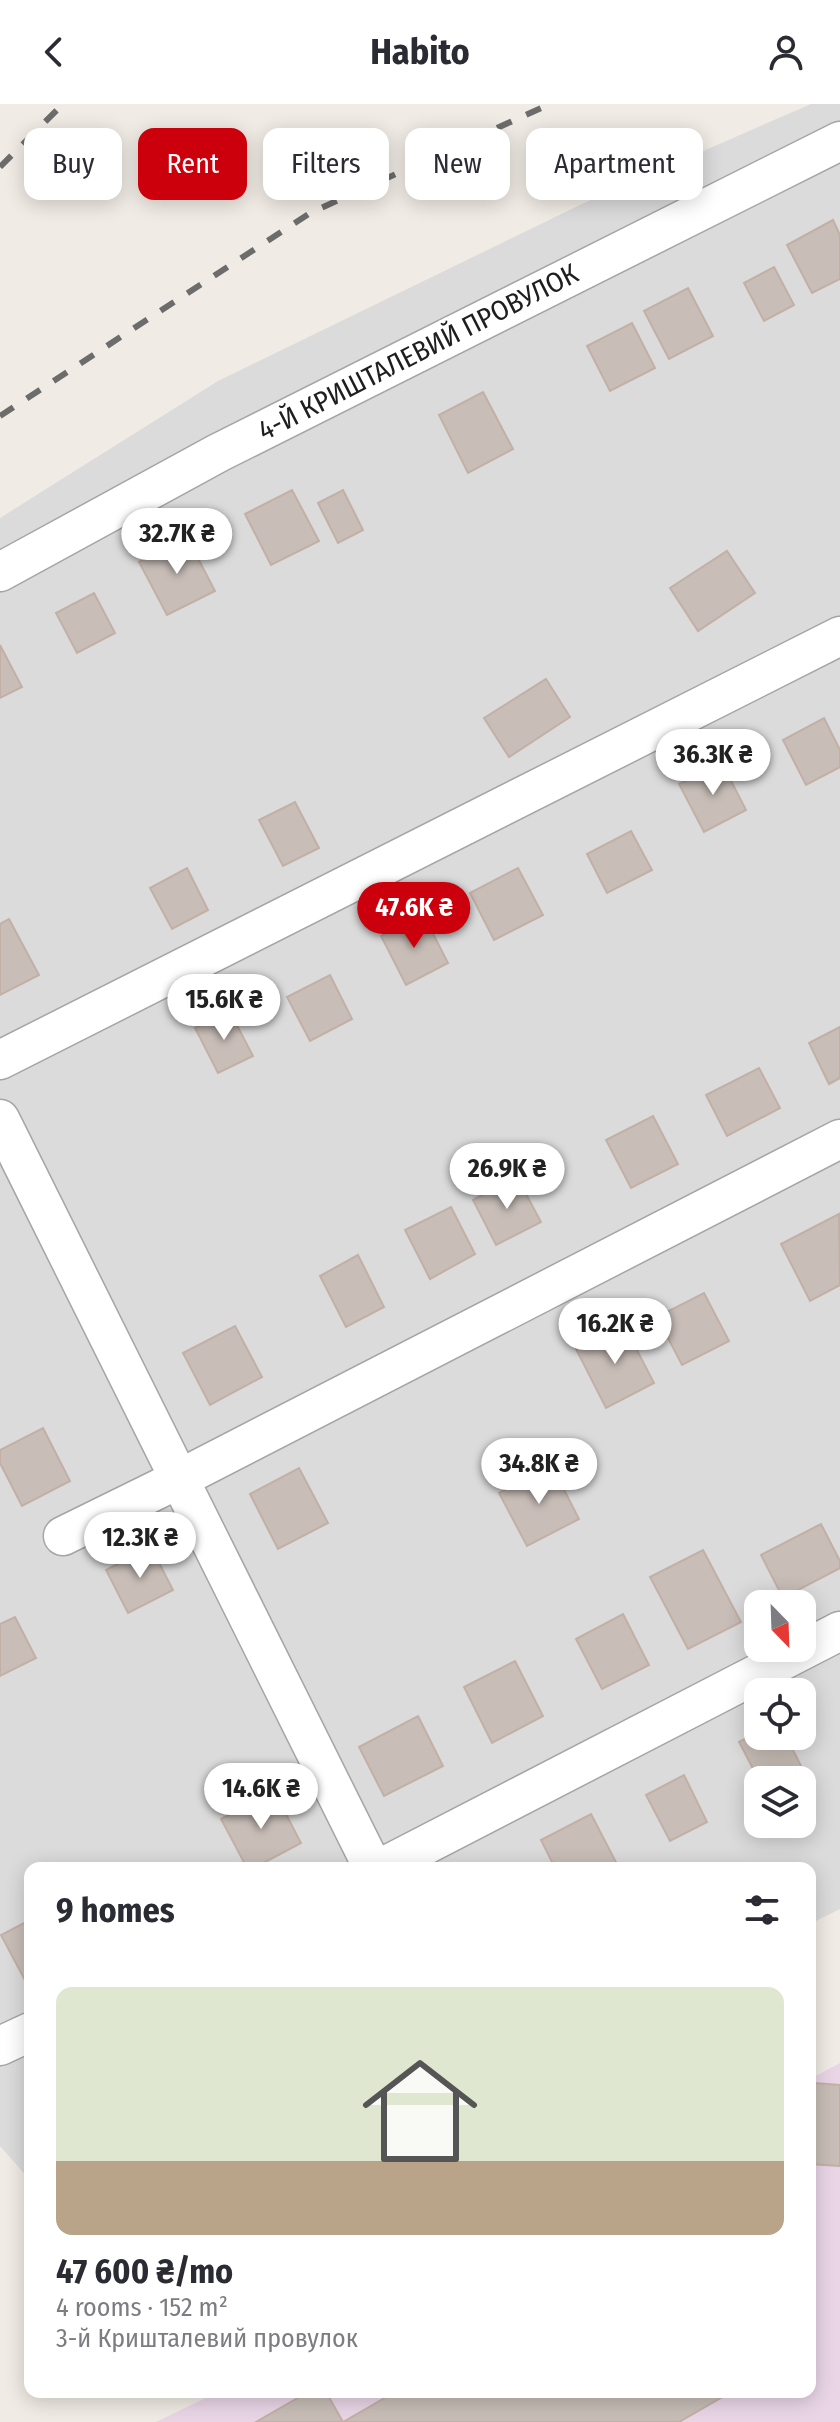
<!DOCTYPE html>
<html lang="en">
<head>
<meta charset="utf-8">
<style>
	:root { --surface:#fff; --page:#f7f7f7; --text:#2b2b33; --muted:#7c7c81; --line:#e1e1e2; --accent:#cc000c }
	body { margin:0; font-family:"Fira Sans Condensed",sans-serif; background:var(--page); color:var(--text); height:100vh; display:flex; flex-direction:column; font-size:30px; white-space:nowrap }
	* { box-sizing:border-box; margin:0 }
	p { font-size:26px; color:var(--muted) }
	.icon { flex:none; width:44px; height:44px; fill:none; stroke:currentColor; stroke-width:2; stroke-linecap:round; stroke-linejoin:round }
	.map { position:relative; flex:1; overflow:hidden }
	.side { position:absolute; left:24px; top:1758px; width:792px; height:536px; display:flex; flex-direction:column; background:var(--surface); border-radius:16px; box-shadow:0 4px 20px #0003 }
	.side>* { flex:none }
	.guide { position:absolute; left:24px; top:24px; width:792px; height:72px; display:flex; gap:16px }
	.needle { width:52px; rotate:157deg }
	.buttons { position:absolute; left:744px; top:1486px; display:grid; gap:16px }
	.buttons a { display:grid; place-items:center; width:72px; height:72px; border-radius:16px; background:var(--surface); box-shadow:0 4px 20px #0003; font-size:40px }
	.price { position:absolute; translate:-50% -68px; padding:0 18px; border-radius:28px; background:#fff; color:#222; font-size:26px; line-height:52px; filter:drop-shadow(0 2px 4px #0008) }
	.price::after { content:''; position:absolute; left:50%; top:48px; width:24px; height:18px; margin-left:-12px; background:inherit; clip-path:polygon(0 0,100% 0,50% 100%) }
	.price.active { background:var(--accent); color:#fff }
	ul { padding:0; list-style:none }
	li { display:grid; align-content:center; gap:16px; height:424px; padding:0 32px }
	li+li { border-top:2px solid var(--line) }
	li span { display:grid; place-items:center; height:248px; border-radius:16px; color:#555 }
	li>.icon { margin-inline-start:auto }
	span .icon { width:144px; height:144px; fill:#fffc; stroke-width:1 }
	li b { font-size:34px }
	h2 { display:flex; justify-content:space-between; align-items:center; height:96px; padding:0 32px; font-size:34px }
	.tag { padding:0 28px; border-radius:16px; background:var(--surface); box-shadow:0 4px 20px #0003; font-size:28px; line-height:72px }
	.tag.active { background:var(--accent); color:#fff }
	header { display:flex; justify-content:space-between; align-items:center; height:104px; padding:0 32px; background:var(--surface); font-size:36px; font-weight:700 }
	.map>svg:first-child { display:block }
</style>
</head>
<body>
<header><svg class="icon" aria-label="back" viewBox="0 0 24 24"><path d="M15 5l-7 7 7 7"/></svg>Habito<svg class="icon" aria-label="person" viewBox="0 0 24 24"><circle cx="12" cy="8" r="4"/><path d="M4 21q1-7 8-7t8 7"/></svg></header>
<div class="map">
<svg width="840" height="2318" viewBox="0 0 840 2318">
	<rect width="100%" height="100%" fill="#f0ebe4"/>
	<path fill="#dcdbdb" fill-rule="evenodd" d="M811,0H840V1805L810,1820V1764H30V2076L0,2042V414L218,277L584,99ZM758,1500H802V1544H758ZM758,1588H802V1632H758ZM758,1676H802V1720H758Z"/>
	<path fill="#e9d5e6" d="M840,1959V2318H156L218,2288H810V1975Z"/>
	<g fill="#c8bdb7" stroke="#c2b0a6" stroke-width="2">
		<path d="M833,116L840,131V175L812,189L787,141Z"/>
		<path d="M774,163L794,201L764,217L744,179Z"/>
		<path d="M688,184L713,232L669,255L644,207Z"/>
		<path d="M632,219L655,264L610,287L587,242Z"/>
		<path d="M483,288L513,345L468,369L439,311Z"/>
		<path d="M292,386L319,437L271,461L245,410Z"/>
		<path d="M343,386L363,426L338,439L318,399Z"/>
		<path d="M187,433L215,487L167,511L139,458Z"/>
		<path d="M727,447L755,489L698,527L670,484Z"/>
		<path d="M94,489L115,529L77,549L56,509Z"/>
		<path d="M0,541L22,583L0,594Z"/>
		<path d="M546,575L570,613L509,653L484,614Z"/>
		<path d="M824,614L840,646V663L806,681L783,636Z"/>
		<path d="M722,659L746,706L704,728L679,680Z"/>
		<path d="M295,698L319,744L283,762L259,716Z"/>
		<path d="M631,727L652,766L607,789L587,750Z"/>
		<path d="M187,764L208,806L172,825L150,784Z"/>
		<path d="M518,764L543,811L494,836L470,789Z"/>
		<path d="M423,810L448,859L406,881L381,832Z"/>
		<path d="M9,815L39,871L0,891V820Z"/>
		<path d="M330,871L352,915L310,937L287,893Z"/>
		<path d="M229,906L253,952L218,969L195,924Z"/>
		<path d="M840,923V974L829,980L809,939Z"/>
		<path d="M759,964L780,1004L727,1032L706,991Z"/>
		<path d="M653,1012L678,1060L631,1084L606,1036Z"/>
		<path d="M517,1073L541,1118L496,1141L473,1096Z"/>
		<path d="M451,1103L475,1150L430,1175L405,1126Z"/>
		<path d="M839,1110L840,1181L810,1197L781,1140Z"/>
		<path d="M358,1151L384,1203L346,1223L320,1172Z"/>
		<path d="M704,1189L729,1237L682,1261L657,1213Z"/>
		<path d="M624,1221L654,1279L606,1304L576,1245Z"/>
		<path d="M235,1222L262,1273L210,1301L183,1249Z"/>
		<path d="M43,1324L70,1377L22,1402L0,1359V1346Z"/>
		<path d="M552,1362L579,1415L527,1442L499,1389Z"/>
		<path d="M299,1364L328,1419L278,1445L250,1390Z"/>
		<path d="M821,1420L840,1457V1464L783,1494L761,1451Z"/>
		<path d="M151,1443L173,1486L128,1509L106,1466Z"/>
		<path d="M703,1446L741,1518L688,1545L650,1473Z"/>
		<path d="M623,1510L649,1561L602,1585L576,1535Z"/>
		<path d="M15,1513L36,1554L0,1572V1520Z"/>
		<path d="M515,1557L543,1612L492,1639L464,1583Z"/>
		<path d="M418,1612L443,1662L384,1692L359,1643Z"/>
		<path d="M758,1628V1632H786L804,1668L788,1676H759L739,1638Z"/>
		<path d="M684,1671L707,1718L670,1737L646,1691Z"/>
		<path d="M274,1687L301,1739L254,1764H247L221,1715Z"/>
		<path d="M591,1710L619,1764H555L541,1736Z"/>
		<path d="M30,1816V1879L27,1880L1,1831Z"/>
		<path d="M814,1979L840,1981V2062L810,2060Z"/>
		<path d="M308,2288H326L343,2318L395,2288H731L679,2318H256Z"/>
	</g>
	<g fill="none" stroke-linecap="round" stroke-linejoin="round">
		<g stroke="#a5a5a5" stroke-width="41">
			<g id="minor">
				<path d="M0,468L218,349L840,37"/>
				<path d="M0,956L840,532"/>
				<path d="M0,1015L373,1764"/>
				<path d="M63,1432L179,1375L840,1035"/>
				<path d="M381,1764L840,1527"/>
				<path d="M0,1942L30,1928"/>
			</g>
		</g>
		<use href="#minor" stroke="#fff" stroke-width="38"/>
		<g stroke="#6c6c6c" stroke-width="6" stroke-dasharray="16 16" stroke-linecap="butt">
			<path d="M0,63L63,0"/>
			<path d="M0,312L310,109L550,0"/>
		</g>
	</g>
	<g text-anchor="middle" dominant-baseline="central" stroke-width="6" stroke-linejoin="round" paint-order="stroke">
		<g font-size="28" fill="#1e1e1e" stroke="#fff">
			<text transform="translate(418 248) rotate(-27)">4-Й КРИШТАЛЕВИЙ ПРОВУЛОК</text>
		</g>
	</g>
</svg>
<div class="buttons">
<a><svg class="needle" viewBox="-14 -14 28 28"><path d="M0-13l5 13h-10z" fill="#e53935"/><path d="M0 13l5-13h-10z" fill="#7c7c81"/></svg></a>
<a><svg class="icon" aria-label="locate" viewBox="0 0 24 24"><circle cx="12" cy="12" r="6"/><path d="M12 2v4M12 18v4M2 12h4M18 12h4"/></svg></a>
<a><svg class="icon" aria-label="layers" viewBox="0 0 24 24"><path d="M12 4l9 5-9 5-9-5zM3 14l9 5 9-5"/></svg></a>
</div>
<b class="price" style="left:177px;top:472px">32.7K ₴</b>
<b class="price" style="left:713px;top:693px">36.3K ₴</b>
<b class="price active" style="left:414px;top:846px">47.6K ₴</b>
<b class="price" style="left:224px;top:938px">15.6K ₴</b>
<b class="price" style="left:507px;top:1107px">26.9K ₴</b>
<b class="price" style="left:615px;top:1262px">16.2K ₴</b>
<b class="price" style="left:539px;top:1402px">34.8K ₴</b>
<b class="price" style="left:140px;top:1476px">12.3K ₴</b>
<b class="price" style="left:261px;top:1727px">14.6K ₴</b>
<div class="guide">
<a class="tag">Buy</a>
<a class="tag active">Rent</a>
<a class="tag">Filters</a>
<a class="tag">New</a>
<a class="tag">Apartment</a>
</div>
<section class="side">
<h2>9 homes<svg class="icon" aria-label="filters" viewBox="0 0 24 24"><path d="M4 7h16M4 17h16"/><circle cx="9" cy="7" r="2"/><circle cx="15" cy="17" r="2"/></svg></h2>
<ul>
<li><span style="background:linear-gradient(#dfe7d0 70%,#b9a48a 0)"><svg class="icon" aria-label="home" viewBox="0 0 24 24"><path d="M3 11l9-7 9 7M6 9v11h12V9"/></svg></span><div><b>47 600 ₴/mo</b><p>4 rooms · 152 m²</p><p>3-й Кришталевий провулок</p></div></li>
</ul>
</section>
</div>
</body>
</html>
